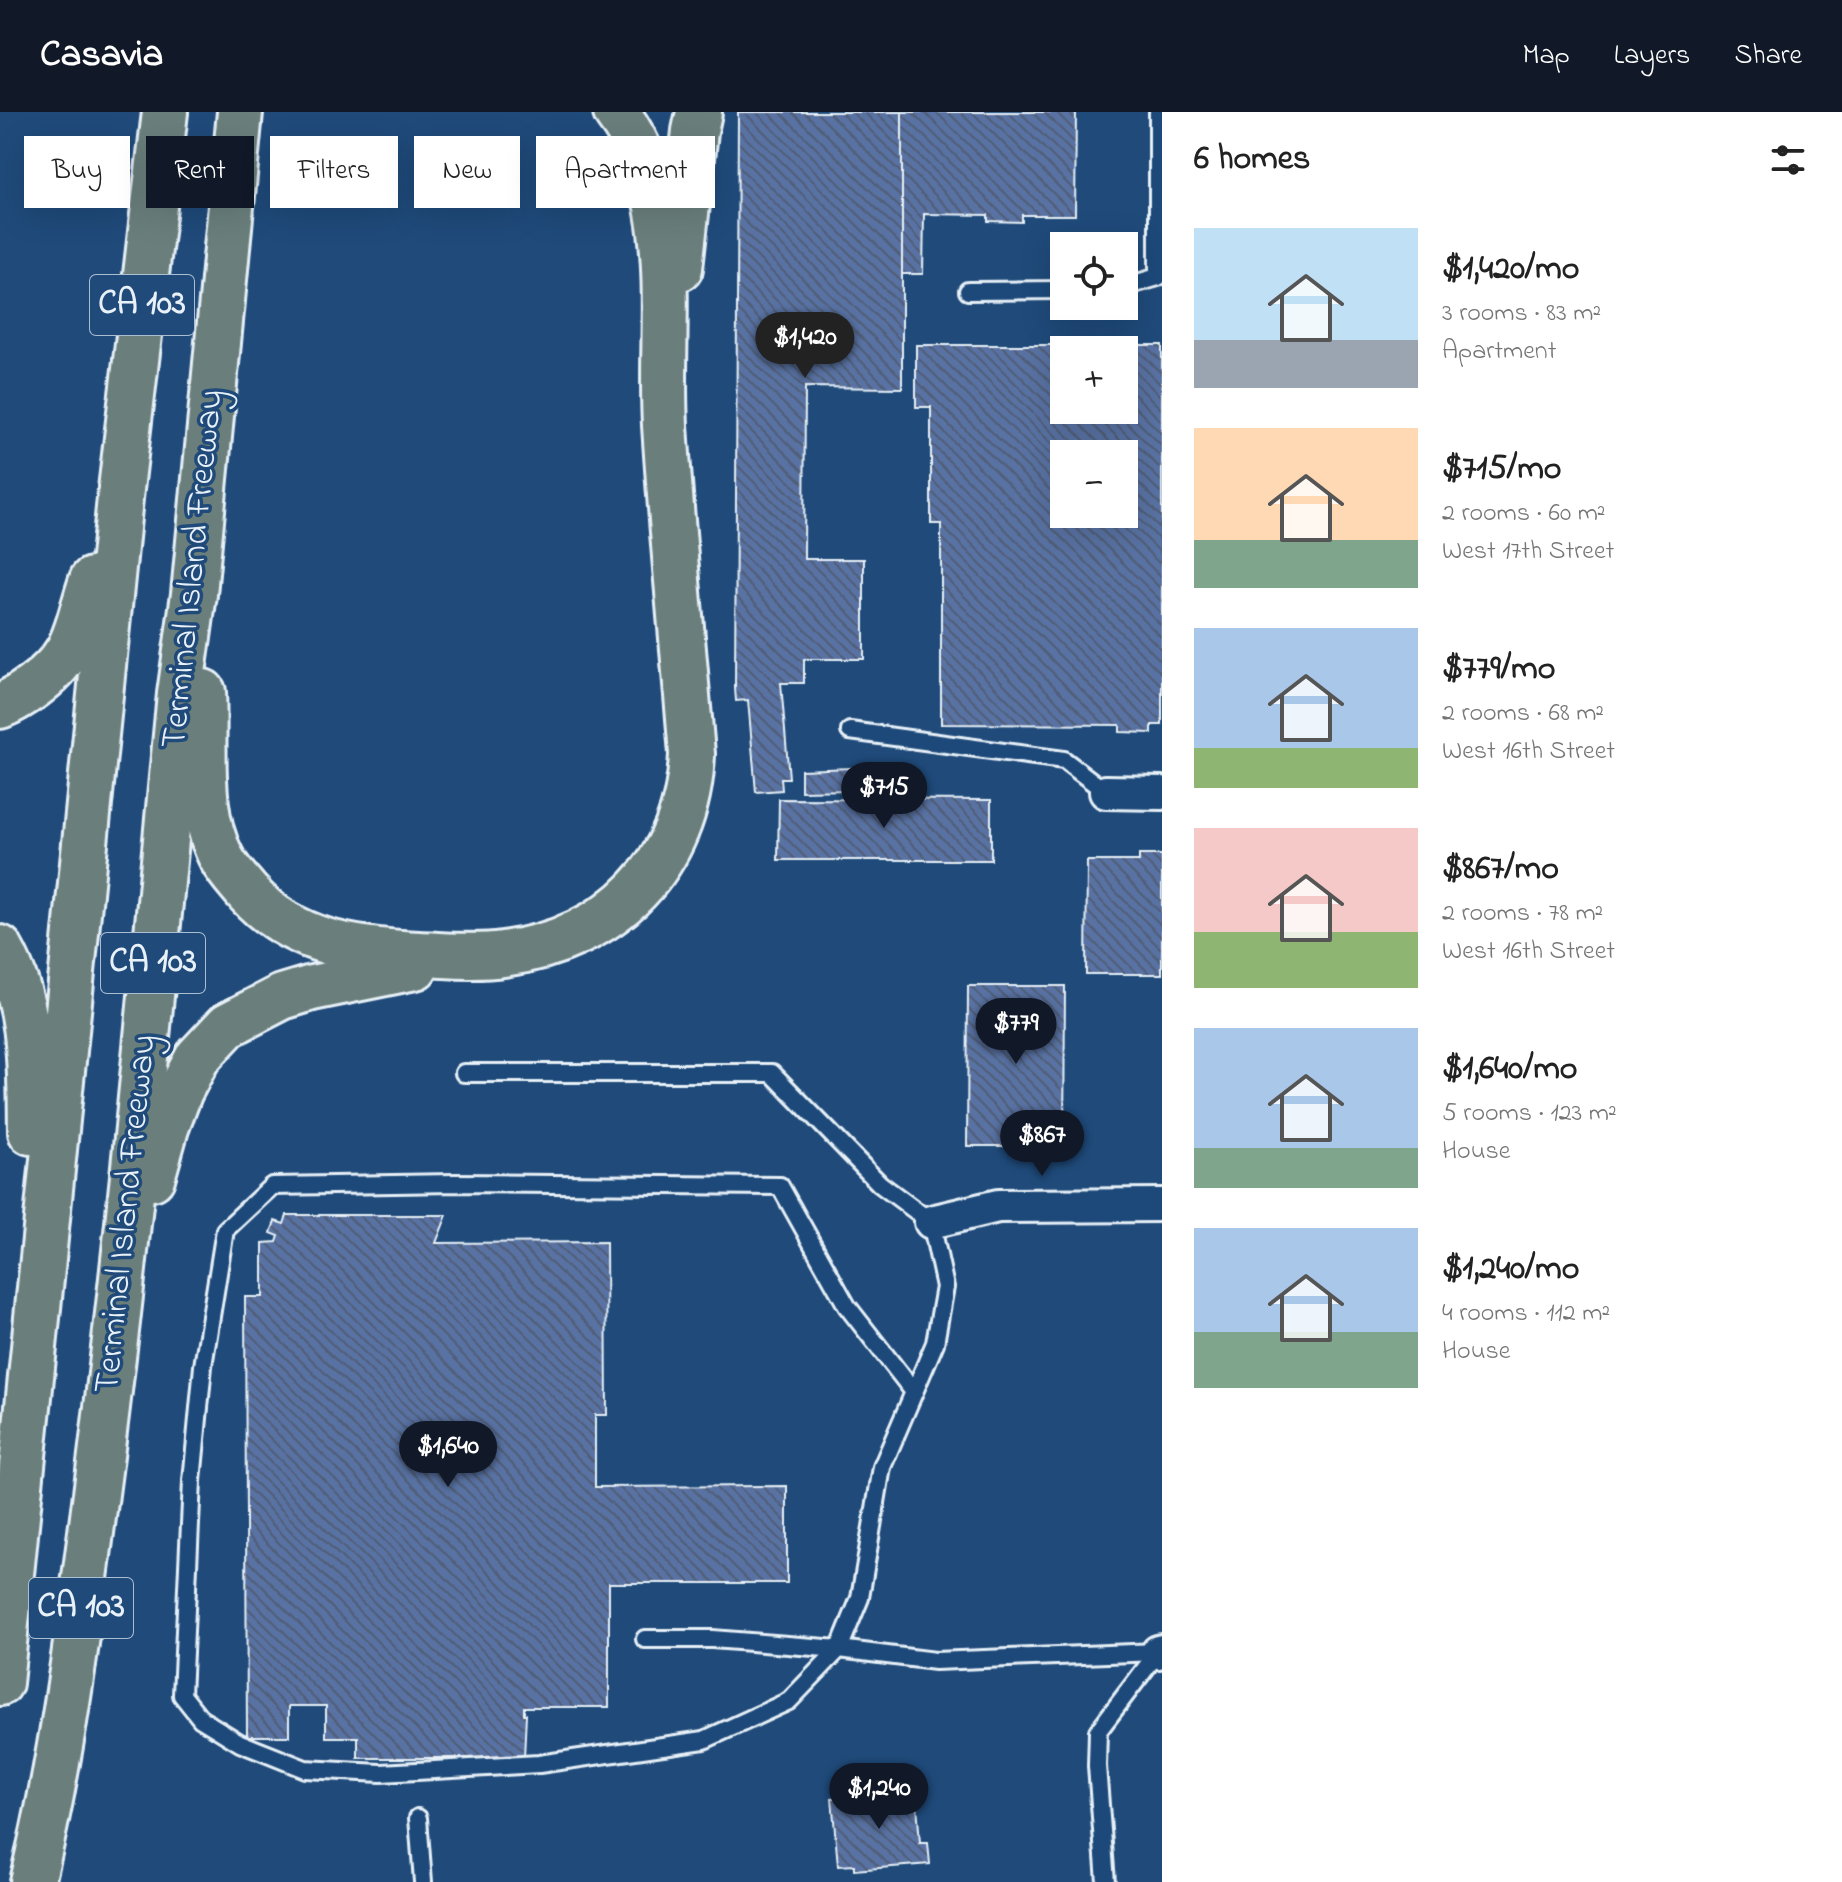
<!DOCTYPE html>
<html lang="en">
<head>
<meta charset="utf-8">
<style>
	:root { --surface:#fff; --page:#f6f6f6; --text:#222; --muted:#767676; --accent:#111827 }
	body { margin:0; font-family:"Indie Flower",sans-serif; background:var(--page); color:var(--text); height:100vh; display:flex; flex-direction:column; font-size:30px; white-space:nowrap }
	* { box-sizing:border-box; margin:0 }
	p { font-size:26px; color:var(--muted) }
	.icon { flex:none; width:44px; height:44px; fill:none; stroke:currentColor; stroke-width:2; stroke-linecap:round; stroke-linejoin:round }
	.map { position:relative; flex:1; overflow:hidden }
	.details { display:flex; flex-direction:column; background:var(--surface); width:680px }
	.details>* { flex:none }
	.banner { position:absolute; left:24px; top:24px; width:760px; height:72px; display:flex; gap:16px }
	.controls { position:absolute; left:1050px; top:120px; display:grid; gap:16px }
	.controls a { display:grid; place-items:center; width:88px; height:88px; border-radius:0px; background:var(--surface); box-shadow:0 8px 32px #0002; font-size:40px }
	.price { position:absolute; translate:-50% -68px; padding:0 18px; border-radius:28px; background:var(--accent); color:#fff; font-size:26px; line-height:52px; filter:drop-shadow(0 2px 4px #0008) }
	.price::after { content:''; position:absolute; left:50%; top:48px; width:24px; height:18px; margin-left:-12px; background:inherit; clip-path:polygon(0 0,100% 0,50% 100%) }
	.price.active { background:#222; color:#fff }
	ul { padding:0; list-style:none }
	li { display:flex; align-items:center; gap:24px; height:200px; padding:0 32px }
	li span { display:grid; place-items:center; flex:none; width:224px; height:160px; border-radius:0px; color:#555 }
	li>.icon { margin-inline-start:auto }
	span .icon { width:96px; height:96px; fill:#fffc; stroke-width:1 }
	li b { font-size:34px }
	h2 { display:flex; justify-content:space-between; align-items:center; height:96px; padding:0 32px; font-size:34px }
	.chip { padding:0 28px; border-radius:0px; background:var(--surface); box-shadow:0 8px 32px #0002; font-size:28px; line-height:72px }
	.chip.active { background:var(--accent); color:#fff }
	header { display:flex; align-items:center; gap:48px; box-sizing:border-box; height:112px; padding:0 40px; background:var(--accent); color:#fff }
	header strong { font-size:38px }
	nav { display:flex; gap:44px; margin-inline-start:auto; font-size:28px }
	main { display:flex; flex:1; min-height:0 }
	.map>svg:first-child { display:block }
</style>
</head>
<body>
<header>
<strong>Casavia</strong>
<nav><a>Map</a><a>Layers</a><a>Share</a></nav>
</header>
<main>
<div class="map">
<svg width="1162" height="1770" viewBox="0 0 1162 1770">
	<defs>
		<pattern id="building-back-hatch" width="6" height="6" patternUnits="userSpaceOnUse" patternTransform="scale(2)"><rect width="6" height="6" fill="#5972a3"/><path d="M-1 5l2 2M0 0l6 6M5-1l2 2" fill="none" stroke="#505d76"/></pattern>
	</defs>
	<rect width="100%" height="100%" fill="#1f4a7a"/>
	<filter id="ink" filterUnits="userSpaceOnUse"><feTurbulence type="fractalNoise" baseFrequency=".0125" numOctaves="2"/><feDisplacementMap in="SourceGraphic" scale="16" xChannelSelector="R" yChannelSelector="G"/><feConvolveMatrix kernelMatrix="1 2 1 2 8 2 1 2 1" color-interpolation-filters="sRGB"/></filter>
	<g filter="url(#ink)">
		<g fill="url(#building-back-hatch)" stroke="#e8f1f8" stroke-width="2" fill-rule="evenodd">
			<path d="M738,0H902V276L805,275L804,447H864V547H804V571H781L789,666H781L782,678L756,680L748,588L736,589L735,576Z"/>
			<path d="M902,0H1076L1075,103H1022V110L988,109V103L924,102L923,162H902Z"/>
			<path d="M916,233H1162V613H1152V621L1120,620V613L941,612V412H931V295H916ZM1064,238H1124V298H1064ZM1064,342H1124V402H1064Z"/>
			<path d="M851,656L852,678L801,679V658Z"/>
			<path d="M779,687L991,688V748H778Z"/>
			<path d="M1139,743H1162V862H1086L1087,749H1139Z"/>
			<path d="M968,874H1065L1064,1034H967Z"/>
			<path d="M287,1103H447L436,1131L606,1130L607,1303H595V1375L787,1374V1471H609V1595H524V1602H526L524,1646H358V1625H326V1594H289V1624H247L245,1185H263V1131L277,1130L279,1124L271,1121L275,1109L284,1112Z"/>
			<path d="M916,1679L920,1731H928L930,1752L854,1758V1753L838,1754L832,1686Z"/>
		</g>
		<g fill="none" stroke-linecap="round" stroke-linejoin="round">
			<g stroke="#e8f1f8" stroke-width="22">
				<g id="lane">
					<path d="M1124,175L1158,165V0"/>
					<path d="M968,179L1064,178"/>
					<path d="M850,619L1064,648L1106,680"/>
					<path d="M464,961H772L880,1072L931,1110L945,1175L935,1231L882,1355L860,1486L839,1537L789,1589L704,1628L539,1652L381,1661L305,1657L240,1631L201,1607L182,1583L192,1369L203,1254L225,1118L272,1074L455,1071L780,1074L847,1194L914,1280"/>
					<path d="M645,1527H712L839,1537L935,1549L1158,1540"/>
					<path d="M418,1706L423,1770"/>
					<path d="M1106,1770L1097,1654L1098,1619L1158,1540"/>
				</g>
			</g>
			<g stroke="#e8f1f8" stroke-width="38">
				<g id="street">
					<path d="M1106,680L1162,681"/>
					<path d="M931,1110L998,1094L1162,1093"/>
					<path d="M1158,1540L1162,1539"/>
				</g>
			</g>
			<g stroke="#e8f1f8" stroke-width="50">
				<g id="highway">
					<path d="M680,156L695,19L699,0"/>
					<path d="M203,580C206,635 196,698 222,747C228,759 239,770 248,781C293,831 354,839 419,842C447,843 476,846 503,842C612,828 688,753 692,642C683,532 672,423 665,313C659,210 684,88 616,0"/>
					<path d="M0,594C13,589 22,583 33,575C79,541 75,518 92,468"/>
					<path d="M0,836C33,894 30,956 31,1020"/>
					<path d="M152,1066L166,1016L180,979L198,945L228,913L282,885L312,876L415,855"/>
					<path d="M0,1571L120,386L165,0"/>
					<path d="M32,1770C63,1643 79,1512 96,1382C131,1116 154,849 180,582L194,482L240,0"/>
				</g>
			</g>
			<use href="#lane" stroke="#1f4a7a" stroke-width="16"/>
			<use href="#street" stroke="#1f4a7a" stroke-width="32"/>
			<use href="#highway" stroke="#6b7f7c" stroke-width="44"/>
		</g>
	</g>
	<g text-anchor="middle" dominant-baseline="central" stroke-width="7" stroke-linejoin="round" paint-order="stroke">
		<g fill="#1f4a7a" stroke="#acbfd2" stroke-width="2">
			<rect x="90" y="163" width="104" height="60" rx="6"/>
			<rect x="101" y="821" width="104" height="60" rx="6"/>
			<rect x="29" y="1466" width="104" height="60" rx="6"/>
		</g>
		<g font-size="34" font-weight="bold" fill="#e8f1f8">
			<text x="142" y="193">CA 103</text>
			<text x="153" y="851">CA 103</text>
			<text x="81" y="1496">CA 103</text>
		</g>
		<g font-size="36" fill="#e8f1f8" stroke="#1f4a7a">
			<text transform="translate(194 457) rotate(-84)">Terminal Island Freeway</text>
			<text transform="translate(127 1102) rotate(-84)">Terminal Island Freeway</text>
		</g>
	</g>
</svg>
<div class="controls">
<a><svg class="icon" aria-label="locate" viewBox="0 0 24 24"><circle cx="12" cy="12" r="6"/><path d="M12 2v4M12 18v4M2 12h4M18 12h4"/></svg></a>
<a>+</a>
<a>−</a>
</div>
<b class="price active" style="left:805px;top:268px">$1,420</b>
<b class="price" style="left:884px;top:718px">$715</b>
<b class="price" style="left:1016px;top:954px">$779</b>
<b class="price" style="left:1042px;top:1066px">$867</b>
<b class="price" style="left:448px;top:1377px">$1,640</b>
<b class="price" style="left:879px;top:1719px">$1,240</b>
<div class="banner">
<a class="chip">Buy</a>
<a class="chip active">Rent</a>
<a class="chip">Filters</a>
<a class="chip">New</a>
<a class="chip">Apartment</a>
</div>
</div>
<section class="details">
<h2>6 homes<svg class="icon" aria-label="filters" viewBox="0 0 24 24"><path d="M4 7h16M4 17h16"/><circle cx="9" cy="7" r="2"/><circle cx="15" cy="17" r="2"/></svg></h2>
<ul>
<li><span style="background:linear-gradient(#bfe0f5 70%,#9aa5b1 0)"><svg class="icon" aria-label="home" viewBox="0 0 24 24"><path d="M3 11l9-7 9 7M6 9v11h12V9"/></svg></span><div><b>$1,420/mo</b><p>3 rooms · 83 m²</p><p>Apartment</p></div></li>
<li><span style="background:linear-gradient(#ffd9b3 70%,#7fa58c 0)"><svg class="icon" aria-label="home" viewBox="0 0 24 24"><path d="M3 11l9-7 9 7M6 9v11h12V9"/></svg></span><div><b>$715/mo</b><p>2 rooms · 60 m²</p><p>West 17th Street</p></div></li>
<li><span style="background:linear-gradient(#a9c7e8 75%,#8fb573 0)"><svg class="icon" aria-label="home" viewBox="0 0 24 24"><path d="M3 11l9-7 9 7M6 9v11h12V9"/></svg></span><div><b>$779/mo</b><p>2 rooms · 68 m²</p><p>West 16th Street</p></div></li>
<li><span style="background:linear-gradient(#f6c9c9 65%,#8fb573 0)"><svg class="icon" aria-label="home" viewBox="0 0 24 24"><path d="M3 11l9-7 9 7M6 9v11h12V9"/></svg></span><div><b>$867/mo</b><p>2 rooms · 78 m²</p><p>West 16th Street</p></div></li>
<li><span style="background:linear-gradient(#a9c7e8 75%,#7fa58c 0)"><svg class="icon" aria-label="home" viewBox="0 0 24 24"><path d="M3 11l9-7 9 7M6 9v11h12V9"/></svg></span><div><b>$1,640/mo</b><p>5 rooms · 123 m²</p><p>House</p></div></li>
<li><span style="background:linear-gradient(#a9c7e8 65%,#7fa58c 0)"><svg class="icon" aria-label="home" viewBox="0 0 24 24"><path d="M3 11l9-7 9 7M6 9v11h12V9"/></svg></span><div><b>$1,240/mo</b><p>4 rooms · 112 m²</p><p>House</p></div></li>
</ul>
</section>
</main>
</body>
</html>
